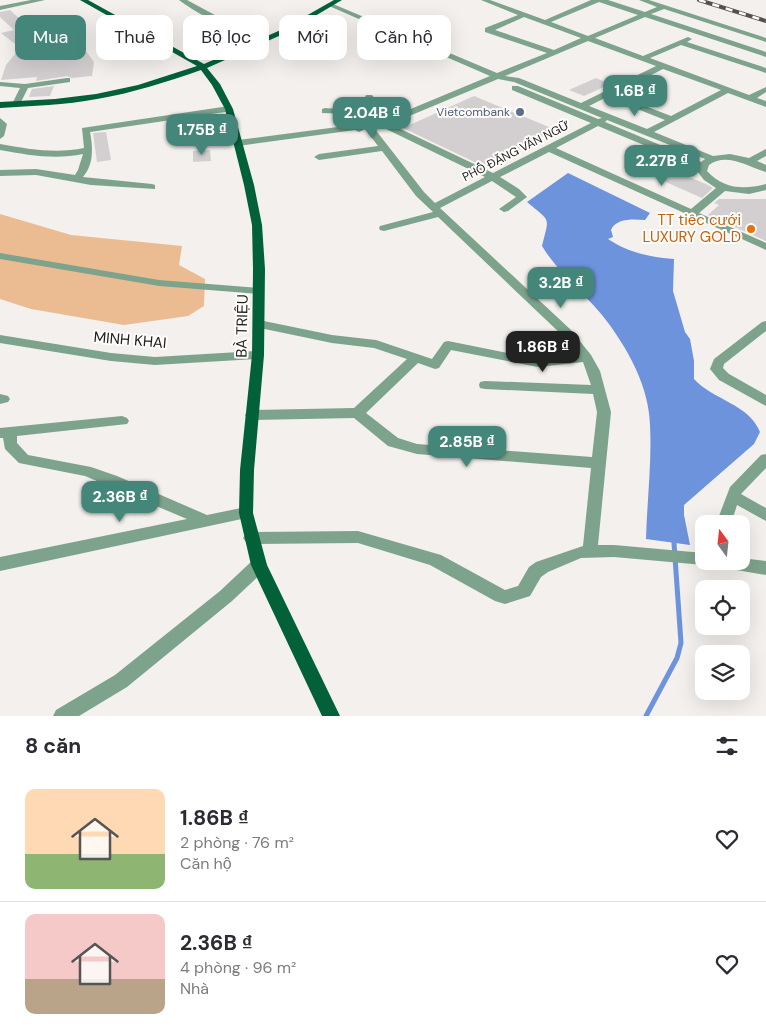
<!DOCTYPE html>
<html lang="vi">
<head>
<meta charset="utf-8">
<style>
	:root { --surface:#fff; --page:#f7f7f7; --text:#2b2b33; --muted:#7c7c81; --line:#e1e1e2; --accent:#44877a }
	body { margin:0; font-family:"DM Sans",sans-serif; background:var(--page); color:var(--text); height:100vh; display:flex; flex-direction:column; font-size:19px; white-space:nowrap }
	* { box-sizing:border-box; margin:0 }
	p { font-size:16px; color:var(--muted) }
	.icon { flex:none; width:28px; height:28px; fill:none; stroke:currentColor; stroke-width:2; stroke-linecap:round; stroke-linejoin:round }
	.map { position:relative; height:716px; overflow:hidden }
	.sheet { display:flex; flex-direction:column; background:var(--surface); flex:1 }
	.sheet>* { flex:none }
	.guide { position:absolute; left:15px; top:15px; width:500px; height:45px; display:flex; gap:10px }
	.needle { width:32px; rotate:345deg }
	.buttons { position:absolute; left:695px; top:515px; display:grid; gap:10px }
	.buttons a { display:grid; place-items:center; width:55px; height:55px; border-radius:10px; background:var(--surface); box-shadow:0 5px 20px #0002; font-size:25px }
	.price { position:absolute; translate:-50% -42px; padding:0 11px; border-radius:10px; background:var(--accent); color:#fff; font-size:16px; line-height:32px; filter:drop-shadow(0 1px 2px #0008) }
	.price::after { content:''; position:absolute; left:50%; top:30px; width:15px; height:11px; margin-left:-8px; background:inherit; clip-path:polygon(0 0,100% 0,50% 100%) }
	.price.selected { background:#222; color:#fff }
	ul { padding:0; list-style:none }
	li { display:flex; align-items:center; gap:15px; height:125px; padding:0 25px }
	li+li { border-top:1px solid var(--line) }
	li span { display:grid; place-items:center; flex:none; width:140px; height:100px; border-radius:10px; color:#555 }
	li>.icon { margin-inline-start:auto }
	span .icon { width:60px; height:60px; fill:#fffc; stroke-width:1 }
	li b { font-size:21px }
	h2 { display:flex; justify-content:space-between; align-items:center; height:60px; padding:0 25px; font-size:21px }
	.tag { padding:0 18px; border-radius:10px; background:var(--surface); box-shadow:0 5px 20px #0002; font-size:18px; line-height:45px }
	.tag.selected { background:var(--accent); color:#fff }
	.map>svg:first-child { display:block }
</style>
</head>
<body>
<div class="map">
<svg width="766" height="716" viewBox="0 0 766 716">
	<rect width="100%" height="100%" fill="#f3f0ed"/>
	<path fill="#ebbc92" d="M0,214L71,235L182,246L179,265L205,279L204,306L188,316L124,325L31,309L0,299Z"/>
	<path fill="#6d93dd" d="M568,173L650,213L645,220C633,219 616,218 611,230L613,237L608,239C629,253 650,257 674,259L673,291L685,332L690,339L694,361V379C713,400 749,404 760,432L754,444L684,505V515L690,545L646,539C647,501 652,462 650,425C649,388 630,353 609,324C589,296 560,276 542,246C549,216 552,223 527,202Z"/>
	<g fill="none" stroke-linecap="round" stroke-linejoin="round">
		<path stroke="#6d93dd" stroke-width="5" d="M646,716L677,658L681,643L674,543"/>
	</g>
	<g fill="#d3cfd1">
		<path d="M10,10L34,32L62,26L69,31L76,42H78L83,52L86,51L94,62L92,76L72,78L67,76L36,81L37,77L1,80L6,65L20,48L1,33L14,30L0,17V12Z"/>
		<path d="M411,17L445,30L429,36L396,23Z"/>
		<path d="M596,78L610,84L584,96L569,90Z"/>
		<path d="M54,86L50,96L29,97L32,89Z"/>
		<path d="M474,96L556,130L485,167L403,128Z"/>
		<path d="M106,132L111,160L97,162L93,133Z"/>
		<path d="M210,150L211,161L193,162V151Z"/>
		<path d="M673,170L708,185L713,188L702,198L659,179Z"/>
		<path d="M719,199H766V241L708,215L719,205L714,203Z"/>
	</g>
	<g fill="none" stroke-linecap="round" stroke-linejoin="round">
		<g fill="#7da38c" fill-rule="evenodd">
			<path d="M31,0H45L0,10V6Z"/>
			<path d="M179,0H187L239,28L267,41C257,47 189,9 179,0Z"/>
			<path d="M481,0H490L545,20L591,0H608L645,12L657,7L639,0H649L766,38V42L664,9L651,14L766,52V57L645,17L595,38L643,56L688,37L692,39L687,42L766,68V73L681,45L650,58L749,95L766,87V92L757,98L766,101V107L728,93L654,132L713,156L730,154L749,158L766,149V156L757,161L766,165V172C748,167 727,152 709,165L707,171C723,189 744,190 766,184V190L749,194L725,191L699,213L766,243V250L549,152L500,177L519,189L527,197L508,211L504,212L499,209L516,197L492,181L440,208L571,330L591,355L600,371L611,412L598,545H614L704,553V561H711L710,564L704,565L614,557L581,558L548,572L541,577L530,596L505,604L495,601L430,565L358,543L251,544L246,542L243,538L246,534L251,532L358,531L441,555L505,590L518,586L529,567L536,562L583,546L591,468L417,454L388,446L354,418L252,420L247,418L245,415L247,412L252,410L354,408L407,359L374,348L332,343L255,327L253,324L259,320L332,335L376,340L432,359L444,342L448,341L538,359L578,355L563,336L438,217L384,231L380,230L379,228L380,226L433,212L416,196L382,151L319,160L314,157L319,154L378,146L365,129L359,132L355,130L238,146L233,143L238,140L353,125L347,114L322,113V109L325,108L353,110L361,124L381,122L365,97L366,95H372L389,118L490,76L329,6V4H333L497,73L547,53L485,32V28L518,15ZM599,2L638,15L588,36L551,22ZM524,17L581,38L554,50L495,30ZM588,41L656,66L581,103L519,78L505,76ZM663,69L721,90L671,116L614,94ZM498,79L514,82L602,118L598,119L518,86H512V90L591,123L493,173L390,124ZM607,97L665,120L647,129L589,106ZM607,120L705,159L701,162L605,122ZM598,126L699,168L697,171L704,180L716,188L691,209L556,148ZM382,127L485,177L435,203L424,192L374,128ZM451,350L538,367L583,362L591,385L485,381L480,382L479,385L480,388L485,389L593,394L597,412L592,457L417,444L398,438L366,413L418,363L435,369L439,368Z"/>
			<path d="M67,78H70V82L28,88L20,104L16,107L12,104L20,88L0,86V82L25,84Z"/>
			<path d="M229,106L232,107V111L90,132C93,148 94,164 83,177L152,184L155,185V189L91,185L36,175L0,176V170L36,169L75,175L78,170L83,154C55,160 28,155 0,150V144C28,149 56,154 84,148L82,128Z"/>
			<path d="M0,118L7,124L4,136L0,139Z"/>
			<path d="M0,253L159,280L259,288L265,291L259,294L159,286L0,259Z"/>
			<path d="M766,321V331L724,364L723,368L729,374L766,395V406L719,380L710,369L714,359L762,322Z"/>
			<path d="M0,335L111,353L155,357L258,351L264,355L258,359L155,365L111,361L0,343Z"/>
			<path d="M0,394L8,396L10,399L8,402L0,404Z"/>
			<path d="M122,416L127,418L129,421L127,424L17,436V443L28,455L91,467L117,476L207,515L246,507L251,509L253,513L251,517L0,571V557L187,519L85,476L19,463L5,449L3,438H0V428Z"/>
			<path d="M766,454V468L741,494L766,508V521L737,505L731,524H716L730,487L761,455Z"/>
			<path d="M259,558L265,560L267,565L265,570L232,601L127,687L79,716H53L56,710L115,675L220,591L253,560Z"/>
			<path d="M741,558L766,561V575L719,567L713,566L711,561H741Z"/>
		</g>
		<path fill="#03613a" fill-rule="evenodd" d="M80,0H88L204,64L283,29L334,0H342L288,32L207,68L220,84L233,109L254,185L262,225L265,269L264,355L254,470L253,513L267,565L340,716H322L251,565L239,513L240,470L252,355L253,269L252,225L244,185L225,109L212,85L201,70C167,82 132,93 97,99C65,105 32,106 0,108V102L55,99L96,94L138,85L197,66Z"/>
		<g stroke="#545251" stroke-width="4">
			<path id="rail" d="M699,0L766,21"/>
		</g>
		<use href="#rail" stroke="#fffdfc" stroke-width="2.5" stroke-dasharray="7" stroke-linecap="butt"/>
	</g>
	<circle fill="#5c6f8a" stroke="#fffdfc" stroke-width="2" cx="520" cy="112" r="5"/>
	<circle fill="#e8710a" stroke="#fffdfc" stroke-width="2" cx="751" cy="229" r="5"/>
	<g text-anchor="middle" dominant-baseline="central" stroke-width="4" stroke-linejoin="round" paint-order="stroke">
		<g font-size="12" fill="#4e5e75" stroke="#fffdfc" text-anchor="end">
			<text x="510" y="112">Vietcombank</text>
		</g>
		<g font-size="12" fill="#22201f" stroke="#fffdfc">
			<text transform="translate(516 151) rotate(-27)">PHỐ ĐẶNG VĂN NGỮ</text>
		</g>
		<g font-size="15" fill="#c56008" stroke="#fffdfc" text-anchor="end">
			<text x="741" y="220">TT tiêc cưới<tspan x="741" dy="17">LUXURY GOLD</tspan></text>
		</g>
		<g font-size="15" fill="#22201f" stroke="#fffdfc">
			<text transform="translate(242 326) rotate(-89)">BÀ TRIỆU</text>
			<text transform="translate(130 340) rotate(5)">MINH KHAI</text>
		</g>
	</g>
</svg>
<div class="buttons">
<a><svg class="needle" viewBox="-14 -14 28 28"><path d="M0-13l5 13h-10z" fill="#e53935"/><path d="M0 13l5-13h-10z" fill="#7c7c81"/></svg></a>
<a><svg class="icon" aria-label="locate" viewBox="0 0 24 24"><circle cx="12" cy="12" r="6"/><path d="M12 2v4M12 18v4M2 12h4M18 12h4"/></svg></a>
<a><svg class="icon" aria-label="layers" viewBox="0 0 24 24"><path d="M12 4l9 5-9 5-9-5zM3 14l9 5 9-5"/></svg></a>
</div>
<b class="price" style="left:635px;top:117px">1.6B ₫</b>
<b class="price" style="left:372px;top:139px">2.04B ₫</b>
<b class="price" style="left:202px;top:156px">1.75B ₫</b>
<b class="price" style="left:662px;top:187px">2.27B ₫</b>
<b class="price" style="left:561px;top:309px">3.2B ₫</b>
<b class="price selected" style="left:543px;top:373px">1.86B ₫</b>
<b class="price" style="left:467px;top:468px">2.85B ₫</b>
<b class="price" style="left:120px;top:523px">2.36B ₫</b>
<div class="guide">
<a class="tag selected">Mua</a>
<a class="tag">Thuê</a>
<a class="tag">Bộ lọc</a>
<a class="tag">Mới</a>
<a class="tag">Căn hộ</a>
</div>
</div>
<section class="sheet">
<h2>8 căn<svg class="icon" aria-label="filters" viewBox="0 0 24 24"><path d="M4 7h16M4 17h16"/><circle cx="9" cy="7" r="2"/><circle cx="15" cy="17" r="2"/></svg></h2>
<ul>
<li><span style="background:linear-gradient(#ffd9b3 65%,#8fb573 0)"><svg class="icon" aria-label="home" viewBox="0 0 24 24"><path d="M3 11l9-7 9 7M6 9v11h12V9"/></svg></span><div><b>1.86B ₫</b><p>2 phòng · 76 m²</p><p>Căn hộ</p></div><svg class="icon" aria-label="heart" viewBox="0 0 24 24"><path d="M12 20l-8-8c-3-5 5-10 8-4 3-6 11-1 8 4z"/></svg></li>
<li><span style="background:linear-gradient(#f6c9c9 65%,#b9a48a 0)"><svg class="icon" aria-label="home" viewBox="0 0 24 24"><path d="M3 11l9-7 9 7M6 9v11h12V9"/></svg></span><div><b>2.36B ₫</b><p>4 phòng · 96 m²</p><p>Nhà</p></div><svg class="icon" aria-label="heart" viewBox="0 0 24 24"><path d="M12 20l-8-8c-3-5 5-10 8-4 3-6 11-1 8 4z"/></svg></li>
</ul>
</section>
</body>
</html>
